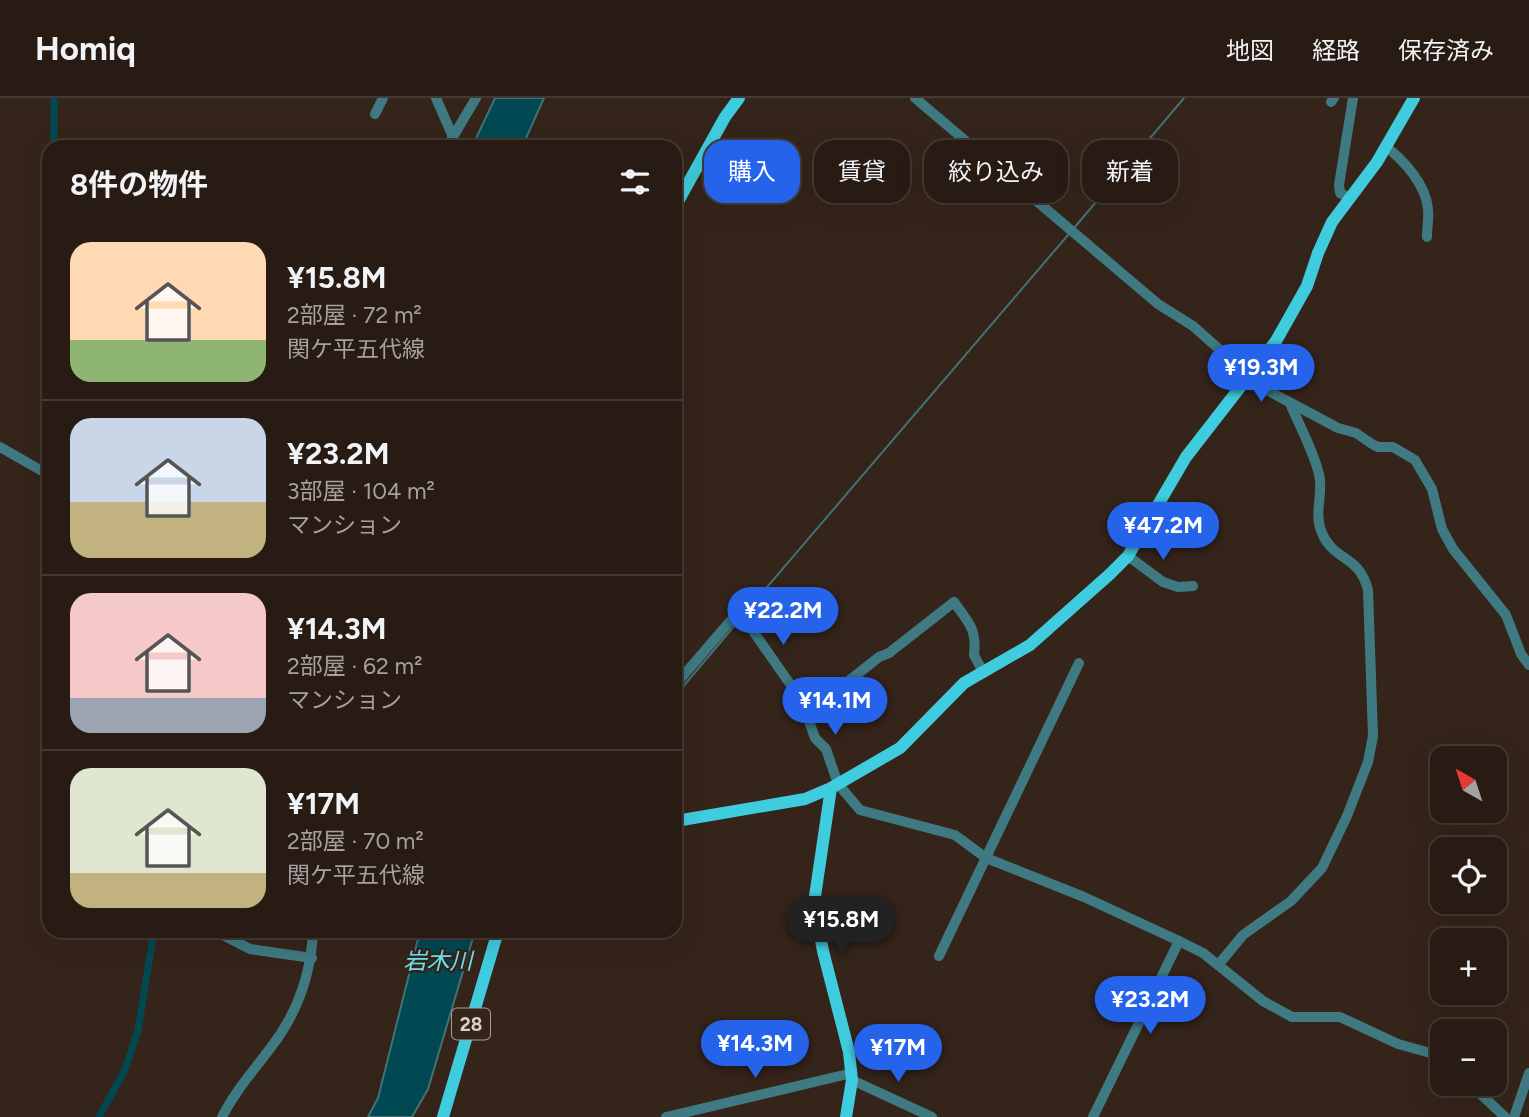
<!DOCTYPE html>
<html lang="ja">
<head>
<meta charset="utf-8">
<style>
	:root { --surface:#281b14; --page:#342822; --text:#f1f3f6; --muted:#a5a1a0; --line:#443934; --accent:#2563eb }
	body { margin:0; font-family:Figtree,"Noto Sans JP",sans-serif; background:var(--page); color:var(--text); height:100vh; display:flex; flex-direction:column; font-size:26px; white-space:nowrap }
	* { box-sizing:border-box; margin:0 }
	p { font-size:23px; color:var(--muted) }
	.icon { flex:none; width:38px; height:38px; fill:none; stroke:currentColor; stroke-width:2; stroke-linecap:round; stroke-linejoin:round }
	.map { position:relative; flex:1; overflow:hidden }
	.drawer { position:absolute; left:42px; top:42px; width:640px; height:798px; display:flex; flex-direction:column; background:var(--surface); border-radius:21px; box-shadow:0 7px 28px #0002,0 0 0 2px var(--line) }
	.drawer>* { flex:none }
	.hud { position:absolute; left:704px; top:42px; width:665px; height:63px; display:flex; gap:14px }
	.needle { width:46px; rotate:321deg }
	.buttons { position:absolute; left:1430px; top:648px; display:grid; gap:14px }
	.buttons a { display:grid; place-items:center; width:77px; height:77px; border-radius:14px; background:var(--surface); box-shadow:0 7px 28px #0002,0 0 0 2px var(--line); font-size:35px }
	.price { position:absolute; translate:-50% -60px; padding:0 16px; border-radius:24px; background:var(--accent); color:#fff; font-size:23px; line-height:46px; filter:drop-shadow(0 2px 4px #0008) }
	.price::after { content:''; position:absolute; left:50%; top:42px; width:21px; height:16px; margin-left:-10px; background:inherit; clip-path:polygon(0 0,100% 0,50% 100%) }
	.price.selected { background:#222; color:#fff }
	ul { padding:0; list-style:none }
	li { display:flex; align-items:center; gap:21px; height:175px; padding:0 28px }
	li+li { border-top:2px solid var(--line) }
	li span { display:grid; place-items:center; flex:none; width:196px; height:140px; border-radius:21px; color:#555 }
	li>.icon { margin-inline-start:auto }
	span .icon { width:84px; height:84px; fill:#fffc; stroke-width:1 }
	li b { font-size:30px }
	h2 { display:flex; justify-content:space-between; align-items:center; height:84px; padding:0 28px; font-size:30px }
	.chip { padding:0 24px; border-radius:21px; background:var(--surface); box-shadow:0 7px 28px #0002,0 0 0 2px var(--line); font-size:24px; line-height:63px }
	.chip.selected { background:var(--accent); color:#fff }
	header { display:flex; align-items:center; gap:42px; box-sizing:border-box; height:98px; padding:0 35px; background:var(--surface); border-bottom:2px solid var(--line) }
	header strong { font-size:33px }
	nav { display:flex; gap:38px; margin-inline-start:auto; font-size:24px }
	.map>svg:first-child { display:block }
</style>
</head>
<body>
<header>
<strong>Homiq</strong>
<nav><a>地図</a><a>経路</a><a>保存済み</a></nav>
</header>
<div class="map">
<svg width="1529" height="1019" viewBox="0 0 1529 1019">
	<rect width="100%" height="100%" fill="#35241a"/>
	<g fill="#004952" stroke="#427176" stroke-width="2">
		<path d="M495,0H544L522,49H472Z"/>
		<path d="M420,833H475L428,991L412,1019H368L378,1000Z"/>
	</g>
	<g fill="none" stroke-linecap="round" stroke-linejoin="round">
		<g stroke="#427176" stroke-width="2">
			<path d="M1074,130L1184,0"/>
			<path d="M744,516L1068,137"/>
			<path d="M676,597L741,520"/>
		</g>
		<g stroke="#004952" stroke-width="7">
			<path d="M54,0V49"/>
			<path d="M99,1019L125,972L138,932L154,833"/>
		</g>
		<g stroke="#3f7a83" stroke-width="10">
			<path d="M436,0L453,39"/>
			<path d="M915,0L1158,206L1193,228L1263,290L1338,330L1356,335L1372,346L1378,349H1393L1415,362L1432,391L1442,431L1453,451L1506,517L1521,556L1529,567"/>
			<path d="M1331,4L1334,0"/>
			<path d="M375,16L383,0"/>
			<path d="M357,47L358,49"/>
			<path d="M1385,48C1404,62 1426,87 1428,111C1429,120 1427,130 1427,139"/>
			<path d="M447,49L476,0"/>
			<path d="M1350,100L1340,95L1339,87L1353,0"/>
			<path d="M0,349L49,377"/>
			<path d="M1128,458L1163,484L1178,489L1193,488"/>
			<path d="M676,586L739,513L802,603L815,640L826,651L838,686L860,712L955,737L986,760L1084,799L1179,843L1203,855L1263,903L1292,919H1340L1398,946L1434,956L1442,963"/>
			<path d="M802,603L831,597L879,559L889,555L954,504C969,525 977,531 974,557L983,574"/>
			<path d="M215,833L250,851L312,860"/>
			<path d="M939,858L1079,565"/>
			<path d="M1219,866L1243,837L1291,803L1322,770L1347,718L1368,664L1373,638L1368,492C1359,456 1334,464 1322,435C1313,415 1324,395 1319,376C1313,352 1299,327 1290,305"/>
			<path d="M852,982L932,1019"/>
			<path d="M1469,985L1505,1019"/>
			<path d="M222,1019C235,993 254,972 272,948C298,914 311,876 313,833"/>
			<path d="M666,1019L852,975"/>
			<path d="M1093,1019L1179,843"/>
			<path d="M1514,1019L1529,975"/>
		</g>
		<g stroke="#40ccdf" stroke-width="12">
			<path d="M676,107L725,19L739,0"/>
			<path d="M831,690L814,805L823,853L849,954L852,982L846,1019"/>
			<path d="M676,723L805,701L831,690L900,650L964,585L1030,547L1110,476L1128,458L1186,359L1276,243L1307,188L1318,155L1332,124L1377,64L1414,0"/>
			<path d="M443,1019L498,833"/>
		</g>
	</g>
	<g text-anchor="middle" dominant-baseline="central" stroke-width="5" stroke-linejoin="round" paint-order="stroke">
		<rect fill="#35241a" stroke="#a99c94" stroke-width="2" x="452" y="910.5" width="38" height="31" rx="5"/>
		<g font-size="19" font-weight="bold" fill="#dbcfc9">
			<text x="471" y="926">28</text>
		</g>
		<g font-size="23" font-style="italic" fill="#6be3f4" stroke="#35241a">
			<text x="438" y="863">岩木川</text>
		</g>
	</g>
</svg>
<div class="buttons">
<a><svg class="needle" viewBox="-14 -14 28 28"><path d="M0-13l5 13h-10z" fill="#e53935"/><path d="M0 13l5-13h-10z" fill="#a5a1a0"/></svg></a>
<a><svg class="icon" aria-label="locate" viewBox="0 0 24 24"><circle cx="12" cy="12" r="6"/><path d="M12 2v4M12 18v4M2 12h4M18 12h4"/></svg></a>
<a>+</a>
<a>−</a>
</div>
<b class="price" style="left:1261px;top:306px">¥19.3M</b>
<b class="price" style="left:1163px;top:464px">¥47.2M</b>
<b class="price" style="left:783px;top:549px">¥22.2M</b>
<b class="price" style="left:835px;top:639px">¥14.1M</b>
<b class="price selected" style="left:841px;top:858px">¥15.8M</b>
<b class="price" style="left:1150px;top:938px">¥23.2M</b>
<b class="price" style="left:755px;top:982px">¥14.3M</b>
<b class="price" style="left:898px;top:986px">¥17M</b>
<div class="hud">
<a class="chip selected">購入</a>
<a class="chip">賃貸</a>
<a class="chip">絞り込み</a>
<a class="chip">新着</a>
</div>
<section class="drawer">
<h2>8件の物件<svg class="icon" aria-label="filters" viewBox="0 0 24 24"><path d="M4 7h16M4 17h16"/><circle cx="9" cy="7" r="2"/><circle cx="15" cy="17" r="2"/></svg></h2>
<ul>
<li><span style="background:linear-gradient(#ffd9b3 70%,#8fb573 0)"><svg class="icon" aria-label="home" viewBox="0 0 24 24"><path d="M3 11l9-7 9 7M6 9v11h12V9"/></svg></span><div><b>¥15.8M</b><p>2部屋 · 72 m²</p><p>関ケ平五代線</p></div></li>
<li><span style="background:linear-gradient(#c9d6e8 60%,#c2b280 0)"><svg class="icon" aria-label="home" viewBox="0 0 24 24"><path d="M3 11l9-7 9 7M6 9v11h12V9"/></svg></span><div><b>¥23.2M</b><p>3部屋 · 104 m²</p><p>マンション</p></div></li>
<li><span style="background:linear-gradient(#f6c9c9 75%,#9aa5b1 0)"><svg class="icon" aria-label="home" viewBox="0 0 24 24"><path d="M3 11l9-7 9 7M6 9v11h12V9"/></svg></span><div><b>¥14.3M</b><p>2部屋 · 62 m²</p><p>マンション</p></div></li>
<li><span style="background:linear-gradient(#dfe7d0 75%,#c2b280 0)"><svg class="icon" aria-label="home" viewBox="0 0 24 24"><path d="M3 11l9-7 9 7M6 9v11h12V9"/></svg></span><div><b>¥17M</b><p>2部屋 · 70 m²</p><p>関ケ平五代線</p></div></li>
</ul>
</section>
</div>
</body>
</html>
